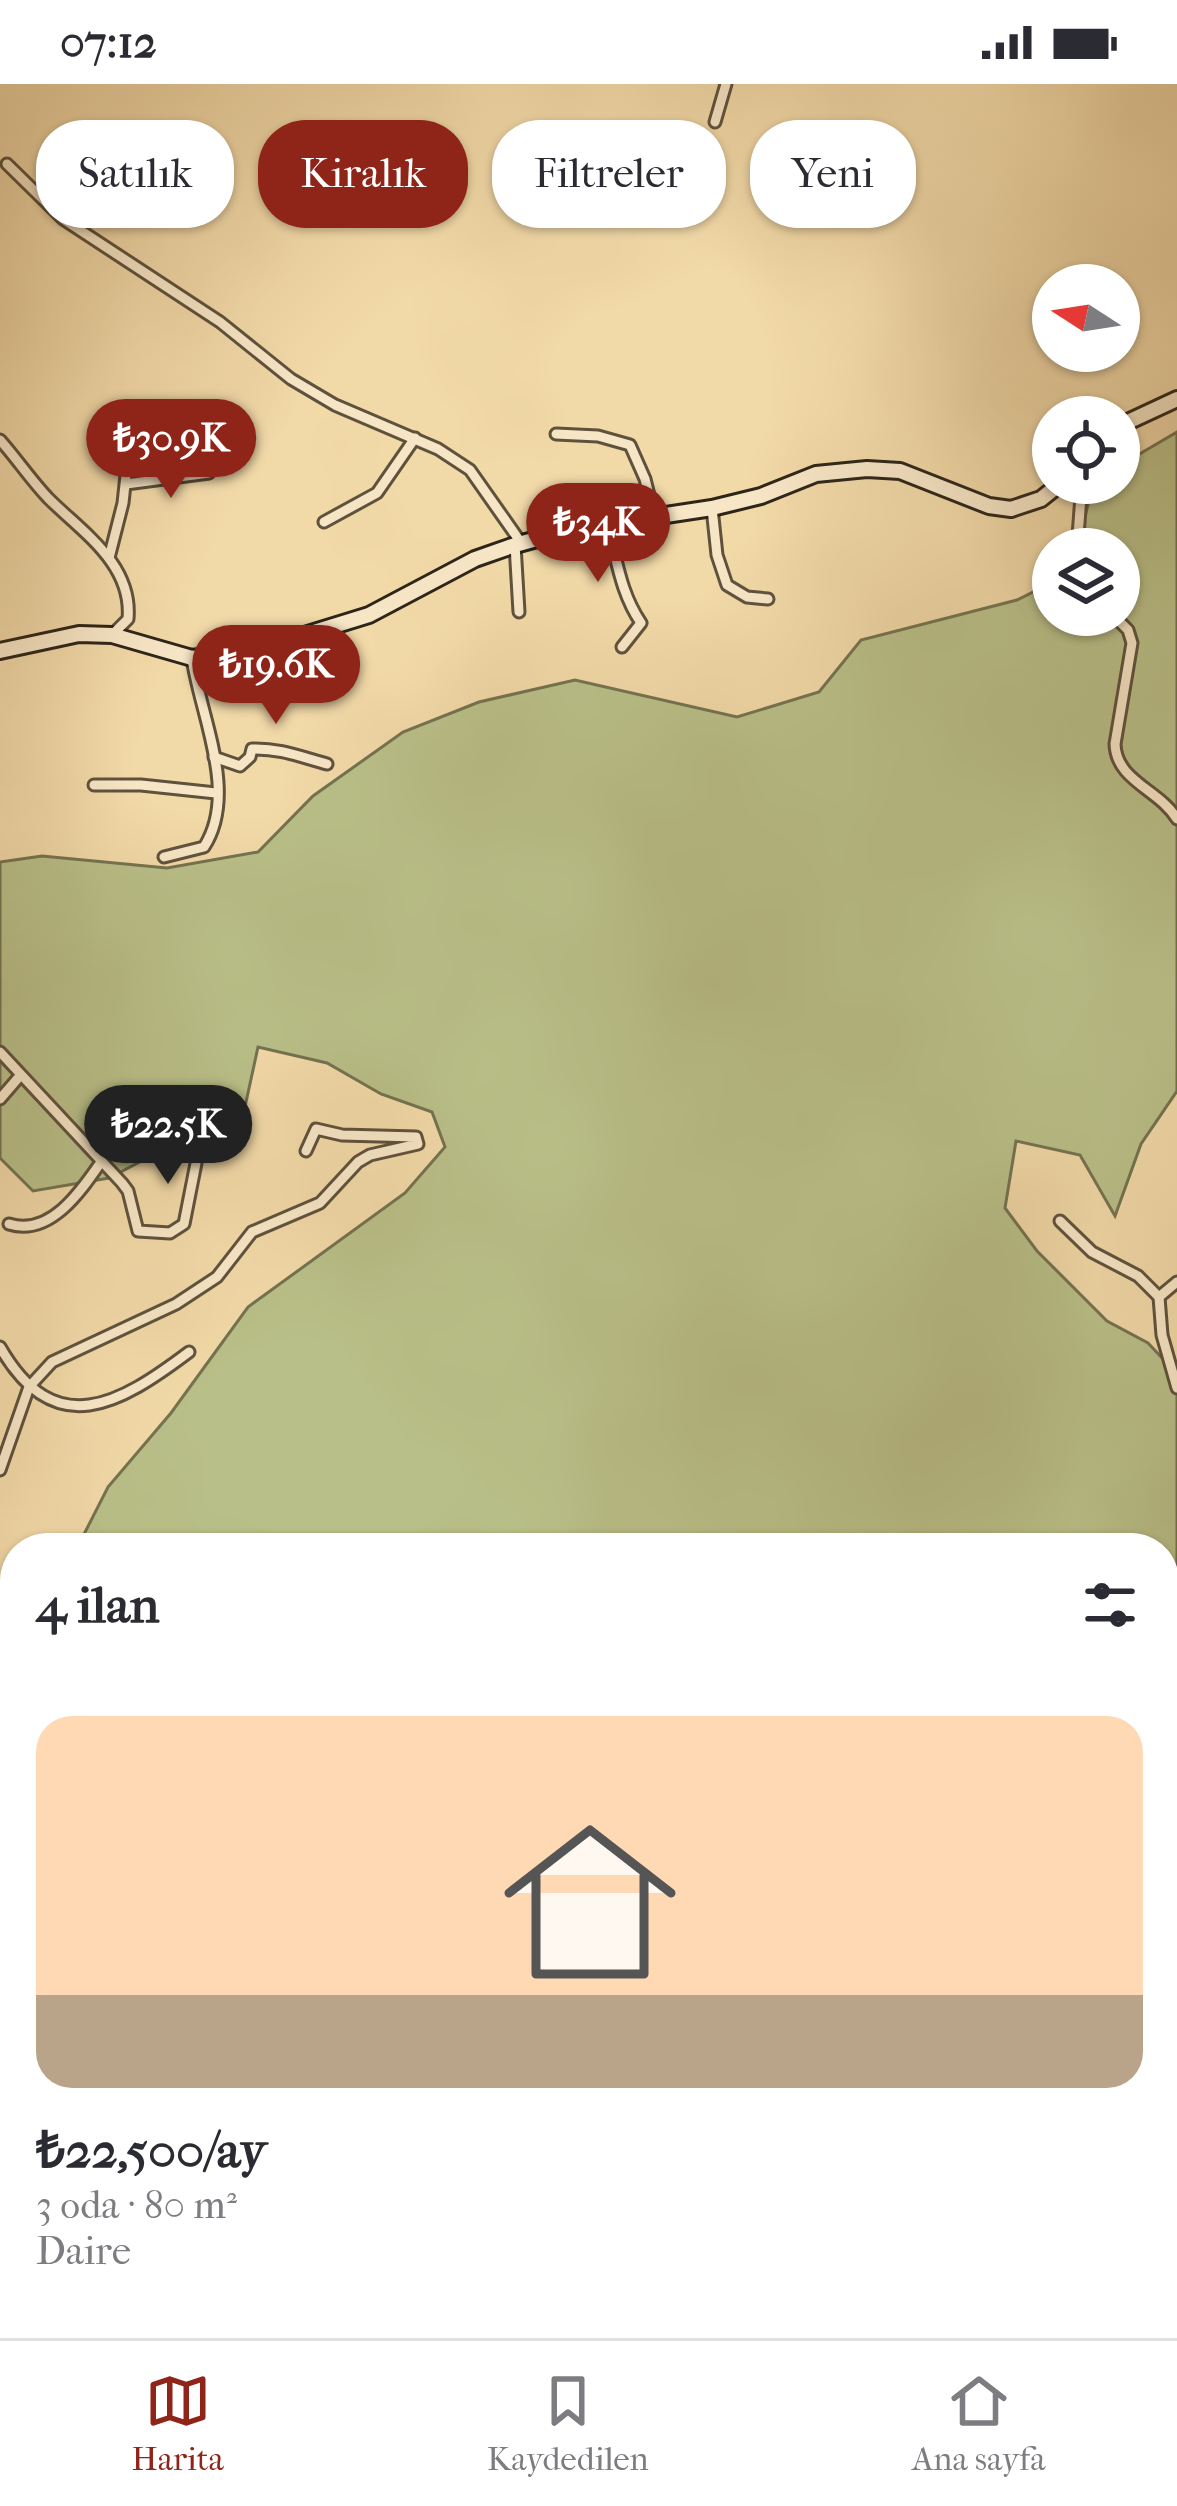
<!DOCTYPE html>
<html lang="tr">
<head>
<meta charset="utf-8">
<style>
	:root { --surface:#fff; --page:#f7f7f7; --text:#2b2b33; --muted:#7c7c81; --line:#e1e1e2; --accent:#8f2418 }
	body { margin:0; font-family:"IM FELL French Canon",serif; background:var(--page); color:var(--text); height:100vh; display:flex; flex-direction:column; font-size:45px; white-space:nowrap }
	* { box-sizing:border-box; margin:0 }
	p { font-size:39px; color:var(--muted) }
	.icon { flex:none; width:66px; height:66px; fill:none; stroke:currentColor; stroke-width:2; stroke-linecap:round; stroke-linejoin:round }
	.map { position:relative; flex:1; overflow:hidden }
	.side { position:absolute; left:0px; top:1449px; width:1179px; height:807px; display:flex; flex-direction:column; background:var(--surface); border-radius:48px 48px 0 0; box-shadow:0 3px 9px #0004 }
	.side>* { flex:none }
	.banner { position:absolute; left:36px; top:36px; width:1107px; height:108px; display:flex; gap:24px }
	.needle { width:78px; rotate:282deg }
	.tools { position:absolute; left:1032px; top:180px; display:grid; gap:24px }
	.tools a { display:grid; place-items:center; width:108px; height:108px; border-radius:50%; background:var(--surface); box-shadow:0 3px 9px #0004; font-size:60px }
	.price { position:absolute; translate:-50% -102px; padding:0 27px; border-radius:42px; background:var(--accent); color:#fff; font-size:39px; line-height:78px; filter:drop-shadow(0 3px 6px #0008) }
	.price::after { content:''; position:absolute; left:50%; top:72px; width:36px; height:27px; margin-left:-18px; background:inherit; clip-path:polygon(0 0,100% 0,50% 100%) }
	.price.current { background:#222; color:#fff }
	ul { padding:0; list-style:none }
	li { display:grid; align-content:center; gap:24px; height:636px; padding:0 36px }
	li+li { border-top:3px solid var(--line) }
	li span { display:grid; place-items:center; height:372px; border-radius:36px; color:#555 }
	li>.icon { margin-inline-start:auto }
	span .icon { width:216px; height:216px; fill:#fffc; stroke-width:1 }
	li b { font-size:51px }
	h2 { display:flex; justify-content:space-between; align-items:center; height:144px; padding:0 36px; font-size:51px }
	.pill { padding:0 42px; border-radius:48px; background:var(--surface); box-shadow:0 3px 9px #0004; font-size:42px; line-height:108px }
	.pill.current { background:var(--accent); color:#fff }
	.status { display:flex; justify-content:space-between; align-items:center; height:84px; padding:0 60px; background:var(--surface); direction:ltr }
	.status svg { height:33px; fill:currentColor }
	.menu { display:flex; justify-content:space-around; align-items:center; height:168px; border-top:3px solid var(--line); background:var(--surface); font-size:33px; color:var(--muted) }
	.menu a { display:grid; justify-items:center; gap:6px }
	.menu .current { color:var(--accent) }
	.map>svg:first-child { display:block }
</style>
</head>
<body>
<div class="status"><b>07:12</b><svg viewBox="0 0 49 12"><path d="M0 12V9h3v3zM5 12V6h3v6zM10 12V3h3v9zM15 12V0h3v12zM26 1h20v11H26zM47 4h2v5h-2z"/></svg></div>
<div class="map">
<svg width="1177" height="2254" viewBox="0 0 1177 2254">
	<rect width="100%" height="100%" fill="#f2d9a8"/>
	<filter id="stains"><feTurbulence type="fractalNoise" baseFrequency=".00167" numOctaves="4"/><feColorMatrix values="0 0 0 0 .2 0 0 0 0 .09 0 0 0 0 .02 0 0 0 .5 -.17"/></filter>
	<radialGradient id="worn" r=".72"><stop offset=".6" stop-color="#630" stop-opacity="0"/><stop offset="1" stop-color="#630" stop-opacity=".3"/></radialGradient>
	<g fill="#b9bf88" stroke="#747250" stroke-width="3">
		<path d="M1177,348V1007L1141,1060L1115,1132L1080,1071L1016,1057L1005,1124L1037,1167L1107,1237L1148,1259L1177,1290V2081L1164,2082V1464H77L108,1403L171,1329L248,1223L405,1109L445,1063L432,1028L381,1010L327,979L258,963L241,1041L210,1009L149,1073L109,1094L33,1107L0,1074V778L42,772L167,784L258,768L313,712L403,648L479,618L575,596L737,633L819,608L861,556L1017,516L1053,498V531H1119V465H1076L1094,399H1119V382Z"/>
		<path d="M15,2065V2241H734L698,2254H0V2075L6,2066Z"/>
		<path d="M1177,2094V2254H999L1049,2241H1164V2099Z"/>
	</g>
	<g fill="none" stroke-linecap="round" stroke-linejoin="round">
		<g stroke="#cbb58b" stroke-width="15" stroke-dasharray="15 8" stroke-linecap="butt">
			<path d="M1164,2147L1177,2145"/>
			<path d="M1164,2178L1177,2175"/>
		</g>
		<g stroke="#5f523d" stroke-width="15">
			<g id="minor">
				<path d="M715,38L726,0"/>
				<path d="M7,80L63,135L220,238L291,295L335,321L438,365L470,386L522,460"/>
				<path d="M556,350L598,352L630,361L645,395L655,435"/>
				<path d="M0,356C17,375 30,395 48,414C82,448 133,480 128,535L112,551"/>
				<path d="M126,400L209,389"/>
				<path d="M712,424L717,471L727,501L747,513L768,515"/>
				<path d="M324,438L377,409L415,354"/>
				<path d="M607,440C617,475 620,508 641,539L622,563"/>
				<path d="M515,461L519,528"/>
				<path d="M1077,465L1082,399"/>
				<path d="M109,474L123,419L133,326"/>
				<path d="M1113,531L1128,546L1132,559L1115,660C1116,697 1160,706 1177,735"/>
				<path d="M214,673L240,682L250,673L252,665C279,664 301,673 327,680"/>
				<path d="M94,701H141L216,709"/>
				<path d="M164,773L204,763C239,709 200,631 192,574"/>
				<path d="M0,968L122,1099L128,1107L138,1147L170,1149L184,1140L199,1064"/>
				<path d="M0,1015L19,993"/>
				<path d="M1060,1137L1092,1168L1138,1192L1159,1213L1162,1251L1177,1304"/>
				<path d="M9,1140C50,1153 81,1107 101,1078"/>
				<path d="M1159,1213L1177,1198"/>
				<path d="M0,1263C55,1359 120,1320 189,1268"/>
				<path d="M0,1386L29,1303L52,1278L176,1220L217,1193L252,1148L320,1119L358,1078L370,1071L418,1060L416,1053L342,1051L316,1045L306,1067"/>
				<path d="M0,1615L15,1609"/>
				<path d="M0,2034L15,2023"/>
			</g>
		</g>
		<g stroke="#2e2519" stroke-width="20">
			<g id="secondary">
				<path d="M1119,342L1177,315"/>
				<path d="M0,567L79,550L112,551L192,574L259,565L369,531L475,475L515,461L573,445L712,424L761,412L816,390L867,385L900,387L989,422L1011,425L1041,415L1061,399"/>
			</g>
		</g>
		<g stroke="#2e2519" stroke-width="21">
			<g id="trunk">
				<path d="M828,2254L857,2241"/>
				<path d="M893,2254L929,2241"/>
			</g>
		</g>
		<use href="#minor" stroke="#f7e6c6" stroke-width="9"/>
		<use href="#secondary" stroke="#f7e6c6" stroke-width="14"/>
		<use href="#trunk" stroke="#f2d9a8" stroke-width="15"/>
	</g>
	<rect width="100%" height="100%" filter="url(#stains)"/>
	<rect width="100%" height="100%" fill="url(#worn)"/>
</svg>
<div class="tools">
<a><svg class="needle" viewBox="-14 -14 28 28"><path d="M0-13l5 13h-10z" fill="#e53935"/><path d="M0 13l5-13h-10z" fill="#7c7c81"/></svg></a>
<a><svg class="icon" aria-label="locate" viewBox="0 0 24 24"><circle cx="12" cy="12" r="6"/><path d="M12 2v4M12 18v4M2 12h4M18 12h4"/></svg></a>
<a><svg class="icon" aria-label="layers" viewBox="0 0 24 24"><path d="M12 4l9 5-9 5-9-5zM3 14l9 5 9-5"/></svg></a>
</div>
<b class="price" style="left:171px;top:417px">₺30.9K</b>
<b class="price" style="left:598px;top:501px">₺34K</b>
<b class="price" style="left:276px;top:643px">₺19.6K</b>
<b class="price current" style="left:168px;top:1103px">₺22.5K</b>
<div class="banner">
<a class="pill">Satılık</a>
<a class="pill current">Kiralık</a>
<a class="pill">Filtreler</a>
<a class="pill">Yeni</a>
</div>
<section class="side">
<h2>4 ilan<svg class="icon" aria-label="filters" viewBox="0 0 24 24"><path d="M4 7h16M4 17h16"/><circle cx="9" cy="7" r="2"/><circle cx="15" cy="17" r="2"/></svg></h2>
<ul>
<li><span style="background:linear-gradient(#ffd9b3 75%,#b9a48a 0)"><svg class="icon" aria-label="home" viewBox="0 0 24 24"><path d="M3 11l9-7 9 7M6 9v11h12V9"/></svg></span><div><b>₺22,500/ay</b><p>3 oda · 80 m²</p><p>Daire</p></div></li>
</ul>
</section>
</div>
<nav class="menu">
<a class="current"><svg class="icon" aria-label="map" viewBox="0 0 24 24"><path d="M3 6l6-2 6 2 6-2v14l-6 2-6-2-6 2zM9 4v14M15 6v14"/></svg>Harita</a>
<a><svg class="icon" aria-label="saved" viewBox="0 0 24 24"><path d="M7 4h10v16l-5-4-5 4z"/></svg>Kaydedilen</a>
<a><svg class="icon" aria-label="home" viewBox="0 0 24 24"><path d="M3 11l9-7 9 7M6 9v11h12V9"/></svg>Ana sayfa</a>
</nav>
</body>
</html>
